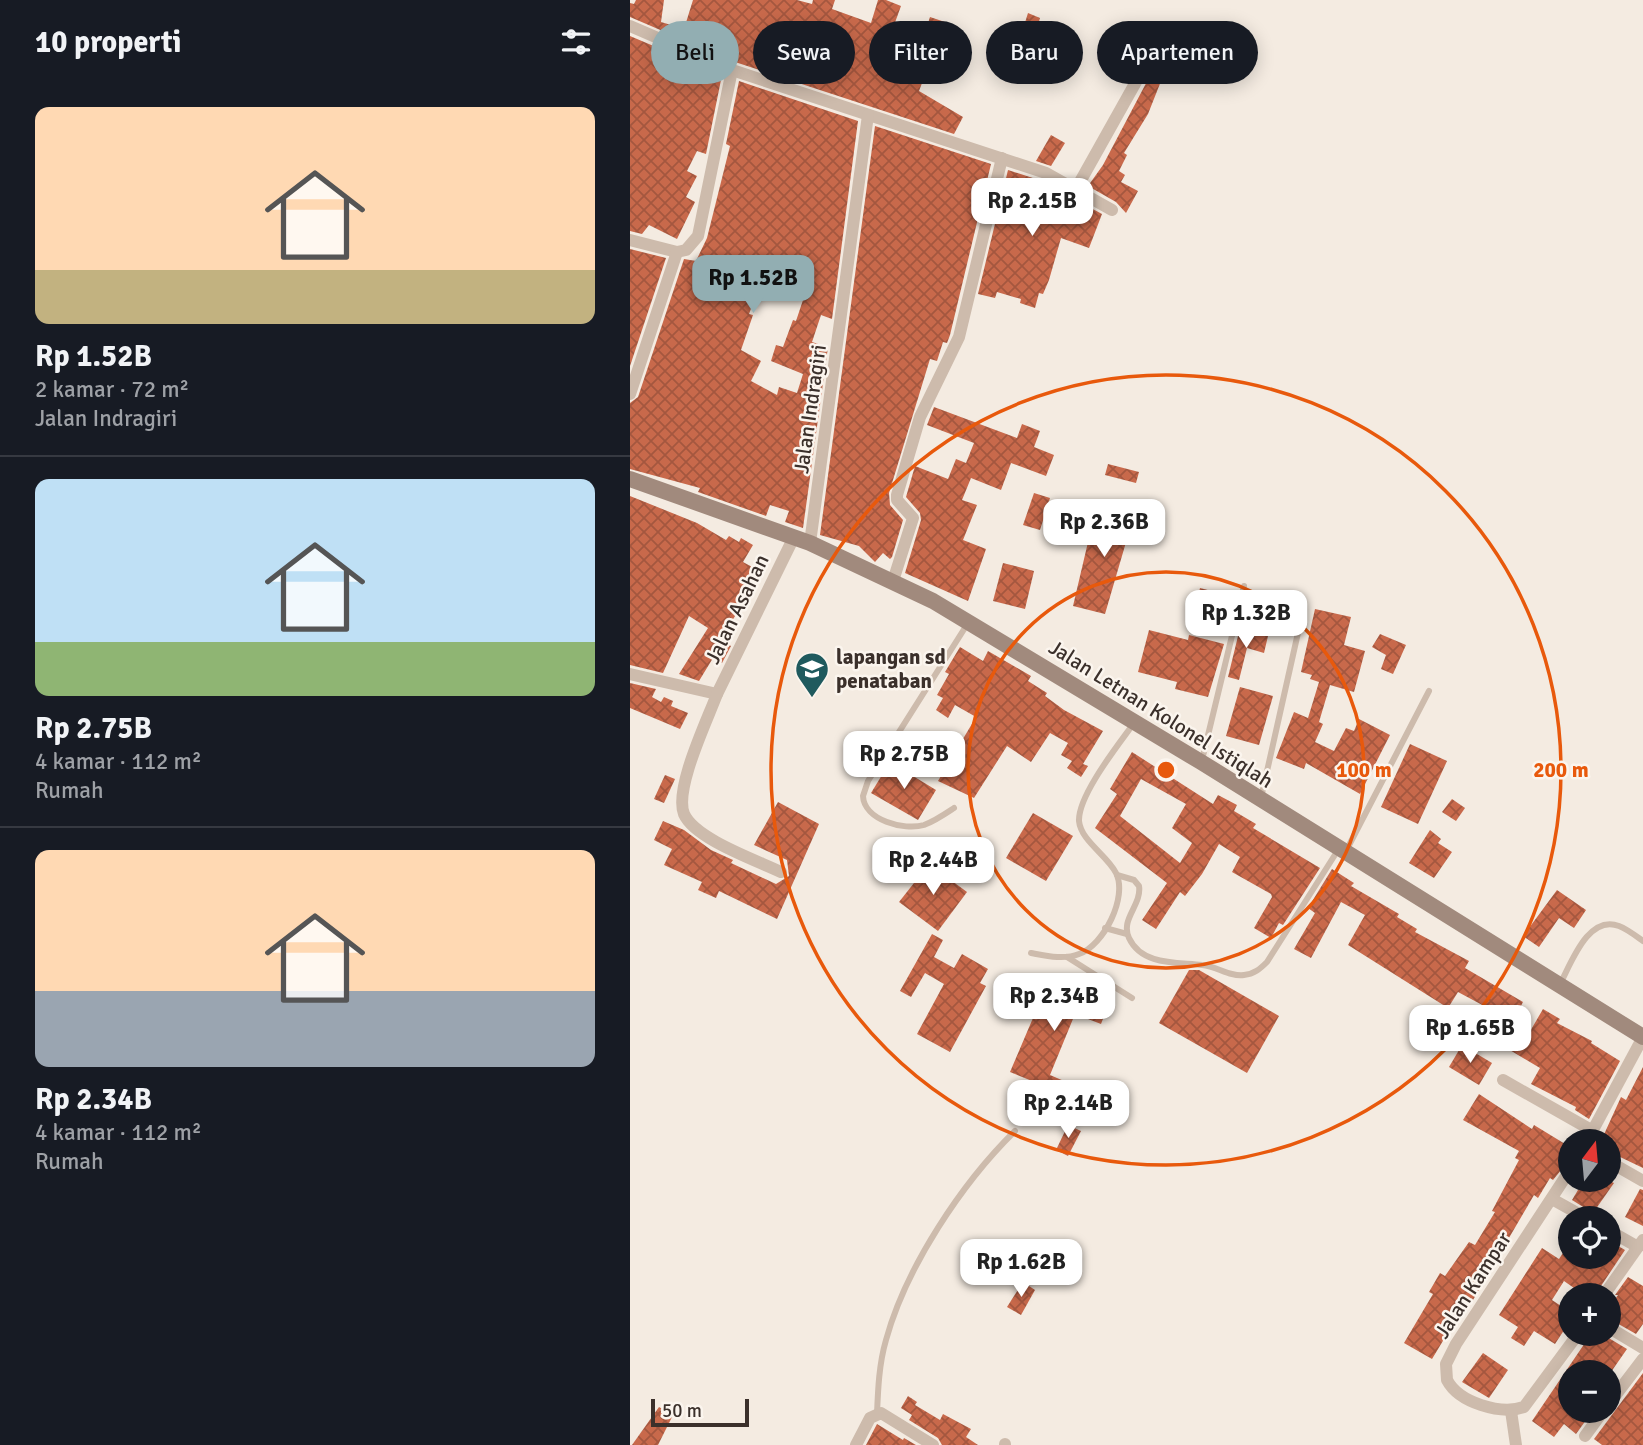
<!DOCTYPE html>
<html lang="id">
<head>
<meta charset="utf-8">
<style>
	:root { --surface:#171b24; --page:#20242c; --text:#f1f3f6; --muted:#9ea1a6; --line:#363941; --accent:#92aeb2 }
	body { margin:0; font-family:Signika,sans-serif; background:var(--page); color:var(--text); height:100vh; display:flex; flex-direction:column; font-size:26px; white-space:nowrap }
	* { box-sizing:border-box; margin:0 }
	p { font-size:23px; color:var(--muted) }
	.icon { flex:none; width:38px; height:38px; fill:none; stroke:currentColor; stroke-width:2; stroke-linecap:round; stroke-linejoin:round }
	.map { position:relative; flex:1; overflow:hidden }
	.panel { display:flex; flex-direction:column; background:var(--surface); width:630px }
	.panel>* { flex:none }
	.hud { position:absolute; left:21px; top:21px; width:665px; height:63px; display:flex; gap:14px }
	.needle { width:46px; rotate:16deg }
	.fabs { position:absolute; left:928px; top:1129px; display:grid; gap:14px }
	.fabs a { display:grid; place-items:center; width:63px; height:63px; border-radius:50%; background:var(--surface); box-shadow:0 4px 18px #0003; font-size:35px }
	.scale { position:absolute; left:21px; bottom:18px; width:98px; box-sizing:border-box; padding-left:7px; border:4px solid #3b302b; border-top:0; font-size:19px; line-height:24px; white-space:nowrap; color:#3b302b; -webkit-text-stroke:5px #fbf5ee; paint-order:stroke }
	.price { position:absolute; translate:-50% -60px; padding:0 16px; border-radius:14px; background:#fff; color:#222; font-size:23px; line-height:46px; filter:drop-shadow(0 2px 4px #0008) }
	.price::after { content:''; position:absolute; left:50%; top:42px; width:21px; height:16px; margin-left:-10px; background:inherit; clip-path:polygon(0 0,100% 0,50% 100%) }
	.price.current { background:var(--accent); color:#111 }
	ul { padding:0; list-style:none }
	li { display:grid; align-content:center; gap:14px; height:371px; padding:0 35px }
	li+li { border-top:2px solid var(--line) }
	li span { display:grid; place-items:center; height:217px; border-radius:14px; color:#555 }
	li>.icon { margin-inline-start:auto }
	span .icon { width:126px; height:126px; fill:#fffc; stroke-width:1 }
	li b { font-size:30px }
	h2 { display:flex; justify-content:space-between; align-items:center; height:84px; padding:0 35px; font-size:30px }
	.chip { padding:0 24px; border-radius:32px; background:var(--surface); box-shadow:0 4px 18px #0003; font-size:24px; line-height:63px }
	.chip.current { background:var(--accent); color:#111 }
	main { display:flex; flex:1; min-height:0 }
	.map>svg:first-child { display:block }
</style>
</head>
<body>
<main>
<section class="panel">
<h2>10 properti<svg class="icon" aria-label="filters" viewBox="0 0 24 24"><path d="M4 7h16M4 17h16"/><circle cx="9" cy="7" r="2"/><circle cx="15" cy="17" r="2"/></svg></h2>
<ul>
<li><span style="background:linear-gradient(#ffd9b3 75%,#c2b280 0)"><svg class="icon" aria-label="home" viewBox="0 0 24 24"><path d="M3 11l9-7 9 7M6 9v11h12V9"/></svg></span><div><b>Rp 1.52B</b><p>2 kamar · 72 m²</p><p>Jalan Indragiri</p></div></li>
<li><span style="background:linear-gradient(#bfe0f5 75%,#8fb573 0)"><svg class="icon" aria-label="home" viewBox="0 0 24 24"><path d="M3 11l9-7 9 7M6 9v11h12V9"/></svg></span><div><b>Rp 2.75B</b><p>4 kamar · 112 m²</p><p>Rumah</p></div></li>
<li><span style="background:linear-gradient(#ffd9b3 65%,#9aa5b1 0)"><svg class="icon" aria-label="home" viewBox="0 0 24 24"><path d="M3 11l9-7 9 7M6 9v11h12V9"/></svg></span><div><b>Rp 2.34B</b><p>4 kamar · 112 m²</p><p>Rumah</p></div></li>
</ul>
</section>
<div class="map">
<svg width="1013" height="1445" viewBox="0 0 1013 1445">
	<defs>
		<pattern id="building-cross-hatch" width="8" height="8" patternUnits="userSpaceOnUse" patternTransform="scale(1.75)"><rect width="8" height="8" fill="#c8694b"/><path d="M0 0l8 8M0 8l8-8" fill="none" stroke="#a4573f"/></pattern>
	</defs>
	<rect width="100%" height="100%" fill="#f4ebe1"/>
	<g fill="url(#building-cross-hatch)" fill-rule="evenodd">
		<path d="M6,0H34L31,22L54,29L63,0H167L182,4L183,0H205L202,9L241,23L248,0H256L271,6L263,28L260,27L253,39L247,59L279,69L285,52L288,53L300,17L315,22L306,48L314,51L307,73L297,70L289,91L333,117L324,134L105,62L0,17V3L4,4Z"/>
		<path d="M398,13L410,18L399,56L386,51Z"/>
		<path d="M0,36L92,75L76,154L67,151L57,171L67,176L56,197L65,202L47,239L19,225L12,234L0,231Z"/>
		<path d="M523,70L533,76L518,114L494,153L497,155L489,171L495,175L491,182L508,191L496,213L486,202L458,186L473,165Z"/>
		<path d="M109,81L228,121L202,319L191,315L182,342L198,347L173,528L155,522L159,511L140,505L136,516L68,492L70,488L0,469V403L8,397L54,259L66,261L77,238L100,146L96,144ZM135,275L155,282L154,285L175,294L166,321L163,320L153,347L146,345L141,361L173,374L167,393L149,387L147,395L121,381L131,361L111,350L123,315L119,314L125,298L122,297Z"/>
		<path d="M245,126L361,164L320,335L317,343L313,342L307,361L300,359L259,493L260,505L273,520L262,557L260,559L253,553L245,562L229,546L190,535Z"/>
		<path d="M421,135L435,143L421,166L406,161Z"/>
		<path d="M378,170L412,181L418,184L417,189L446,200L472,214L459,248L431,238L419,280L413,294L409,293L405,308L390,303L391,299L367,292L365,298L348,294Z"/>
		<path d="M0,249L36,258L0,366Z"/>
		<path d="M304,407L387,438L392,424L410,431L404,447L424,455L416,476L381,463L371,490L341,478L332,500L347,505L333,540L356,549L338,601L275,573L291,520L290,513L276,497L285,466L318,479L326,459L336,463L344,443L297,425Z"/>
		<path d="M478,464L509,472L506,483L475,475Z"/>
		<path d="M404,493L420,498L410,530L393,525Z"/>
		<path d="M0,496L67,523L96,540L99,536L109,542L111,538L123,545L113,562L124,568L118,578L126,583L100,624L107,629L97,644L101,646L92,663L83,658L69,681L49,674L78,628L59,616L33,673L0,665Z"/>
		<path d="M481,501L506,508L475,614L443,606L462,525L474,528Z"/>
		<path d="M373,563L404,571L395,609L363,601Z"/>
		<path d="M570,588L597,595L591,616L565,609Z"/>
		<path d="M685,609L721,617L714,645L735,651L724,692L700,685L689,722L693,724L685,742L704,751L716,728L724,731L729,719L760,735L730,794L676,763L674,769L646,758L664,712L678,718L689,682L680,679L682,675L671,672Z"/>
		<path d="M610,628L638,636L634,653L617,648L609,680L598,677Z"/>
		<path d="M519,630L558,640L559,635L594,644L578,697L545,689L547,682L508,672Z"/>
		<path d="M750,634L776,645L763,674L751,669L756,655L742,647Z"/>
		<path d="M330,647L353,661L358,651L401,676L398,681L417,693L415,696L434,710L473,731L453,764L458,766L451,777L437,768L442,761L431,755L438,743L420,733L401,762L377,746L344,798L308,781L346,717L325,705L318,718L306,710L313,698L307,695L319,674L315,672Z"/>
		<path d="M0,683L26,689L22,697L31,702L34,697L43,701L41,706L58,713L50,729L0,708Z"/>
		<path d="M610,687L643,696L629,745L596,736Z"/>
		<path d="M780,744L817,761L788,824L751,807Z"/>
		<path d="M502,752L583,804L588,795L607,805L604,811L626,824L623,828L690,868L653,925L649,923L641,938L624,928L642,897L641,894L602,872L610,857L589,844L572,874L555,896L550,892L526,929L512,920L537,883L465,828L487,794L480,789ZM511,779L556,804L542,828L562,843L550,863L490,816Z"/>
		<path d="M260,762L306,790L288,820L241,793Z"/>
		<path d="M35,775L45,779L34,803L24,799Z"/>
		<path d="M822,799L835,808L826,821L812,812Z"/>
		<path d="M148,802L189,824L147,919L89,891L86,898L68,890L72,882L34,865L42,849L24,840L33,821L54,830L81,850L103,860L101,863L146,884L159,876L157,860L124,845Z"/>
		<path d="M403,813L443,836L416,881L376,858Z"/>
		<path d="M800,830L811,839L808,843L822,852L804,878L779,863Z"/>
		<path d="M299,864L337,892L308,931L269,902Z"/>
		<path d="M702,869L724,883L721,886L769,914L767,917L787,929L785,932L839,961L835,968L893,1002L878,1031L895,1040L913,1009L930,1019L927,1023L962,1041L961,1043L990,1061L959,1119L945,1110L946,1107L901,1084L910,1068L843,1028L856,1007L828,992L818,1008L718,945L735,915L711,902L681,958L664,949L685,913L678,908Z"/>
		<path d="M927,890L956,910L944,928L929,918L909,947L893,936Z"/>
		<path d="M302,934L313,940L304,957L324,968L332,954L358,969L350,983L356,986L320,1052L287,1034L314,984L295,973L281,997L270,991Z"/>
		<path d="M559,970H569L649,1016L617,1073L529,1023Z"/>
		<path d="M420,978L456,993L459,985L473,990L467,1004L477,1008L471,1024L445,1014L420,1075L434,1081L429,1094L416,1088L410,1100L400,1095L407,1083L380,1072Z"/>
		<path d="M832,1045L862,1063L849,1085L819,1067Z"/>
		<path d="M1013,1067V1168L988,1156L978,1150V1141H971L991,1097L996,1100Z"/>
		<path d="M849,1094L902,1129L904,1125L940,1147V1159L923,1180L920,1178L908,1198L904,1195L869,1255L863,1251L853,1268L859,1272L846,1295L835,1313L831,1311L802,1359L774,1343L803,1294L799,1292L810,1273L815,1276L839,1242L845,1245L865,1212L862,1211L889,1160L885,1158L889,1151L833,1120Z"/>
		<path d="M438,1125L451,1131L438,1156L426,1150Z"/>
		<path d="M954,1180H977L984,1183L963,1213L942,1200Z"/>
		<path d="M1010,1189L1013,1190V1226L995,1217Z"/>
		<path d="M978,1240L995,1250L965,1295H954L934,1281L922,1300L940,1312V1321L925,1344L904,1331L894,1346L881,1338L888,1327L869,1315L912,1248L929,1259L940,1242V1256H978Z"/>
		<path d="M998,1277L1013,1286V1324L1006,1334L978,1318V1309L988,1295H985Z"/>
		<path d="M393,1282L405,1290L391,1315L377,1307Z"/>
		<path d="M961,1334H972L997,1349L981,1372H940V1410H950L959,1416L946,1434L934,1424L924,1437L902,1421Z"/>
		<path d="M853,1353L878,1370L859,1398L832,1382Z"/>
		<path d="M1013,1373V1445H972L964,1439Z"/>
		<path d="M278,1396L287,1402L285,1405L310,1420L313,1414L341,1429L336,1437L348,1445H312L308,1438L279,1420L282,1415L271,1408Z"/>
		<path d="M29,1407L43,1415L28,1445H2Z"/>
		<path d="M247,1424L273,1440L274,1438L286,1445H236Z"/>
	</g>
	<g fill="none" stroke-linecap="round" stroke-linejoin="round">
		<g stroke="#cdbbac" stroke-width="6">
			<path d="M572,760L614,586"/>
			<path d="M631,798L674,606"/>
			<path d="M324,808C315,814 305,821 294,825C274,831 234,820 233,796L238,781L338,623"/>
			<path d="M716,851L799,691"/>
			<path d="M487,875L504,880L509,886C512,905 490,919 499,938C512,966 548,962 572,965C587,966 599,977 614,975C624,974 630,969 637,962L708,850"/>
			<path d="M475,928L497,934"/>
			<path d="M401,953C417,956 434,960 449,954C474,945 498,897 486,873C477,855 451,841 449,821C448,795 489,744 504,723"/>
			<path d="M437,957L502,998"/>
			<path d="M930,984C941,964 958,914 989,926C997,929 1006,936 1013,941"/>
			<path d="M247,1414C248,1389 249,1364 256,1340C276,1267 332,1183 385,1131"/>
		</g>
		<g stroke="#cdbbac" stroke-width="12">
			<path d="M0,26L102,70L416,173L482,210"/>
			<path d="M446,189L516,64"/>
			<path d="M0,240L47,252L56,250L68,236L102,70"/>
			<path d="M0,394L47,252"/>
			<path d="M180,543L238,115"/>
			<path d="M263,581L283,518L267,500V495L290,417L329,337L372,158"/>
			<path d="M0,674L87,694L164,537"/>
			<path d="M87,694C77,721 44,789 54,814C65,839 126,860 151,872"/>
			<path d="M873,1080L963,1131"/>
			<path d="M957,1141L1013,1037"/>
			<path d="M978,1161L1013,1181"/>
			<path d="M940,1170L826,1344L816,1364L817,1380C829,1403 871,1415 894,1407L948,1334"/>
			<path d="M922,1199L956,1218"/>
			<path d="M978,1230L1008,1247"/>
			<path d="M974,1295L1013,1240"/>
			<path d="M978,1327L1013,1348"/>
			<path d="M978,1405L1013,1359"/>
			<path d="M881,1411L886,1445"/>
			<path d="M955,1436L974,1410"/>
			<path d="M226,1445L240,1418L251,1413L303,1445"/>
			<path d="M375,1445V1444"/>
		</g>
		<path stroke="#a18a7d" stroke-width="16" d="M0,479L180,543L303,601L571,762L1013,1037"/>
	</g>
	<g fill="none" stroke="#e8590c" stroke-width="3.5">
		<circle cx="536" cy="770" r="198"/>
		<circle cx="536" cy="770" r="395"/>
	</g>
	<defs>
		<g id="school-pin" transform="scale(1.75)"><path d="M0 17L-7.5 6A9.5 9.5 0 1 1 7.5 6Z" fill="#1f5a5e" stroke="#fbf5ee"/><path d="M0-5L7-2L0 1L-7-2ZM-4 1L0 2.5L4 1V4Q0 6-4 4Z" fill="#fff"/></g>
	</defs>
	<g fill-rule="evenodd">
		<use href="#school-pin" x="182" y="669"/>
	</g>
	<g text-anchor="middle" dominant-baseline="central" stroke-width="5" stroke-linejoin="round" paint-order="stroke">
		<g font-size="21" fill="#3b302b" stroke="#fbf5ee">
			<text transform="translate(180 409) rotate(-82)">Jalan Indragiri</text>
			<text transform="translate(107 609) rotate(-64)">Jalan Asahan</text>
			<text transform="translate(531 714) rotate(32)">Jalan Letnan Kolonel Istiqlah</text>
			<text transform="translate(843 1285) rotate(-57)">Jalan Kampar</text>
		</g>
		<g font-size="21" font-weight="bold" fill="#3b302b" stroke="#fbf5ee" text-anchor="start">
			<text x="206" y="657">lapangan sd<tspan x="206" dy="24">penataban</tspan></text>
		</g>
	</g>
	<circle cx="536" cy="770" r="10" fill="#e8590c" stroke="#fbf5ee" stroke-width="3.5"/>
	<g font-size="21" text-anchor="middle" font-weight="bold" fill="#e8590c" stroke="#fbf5ee" stroke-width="5" stroke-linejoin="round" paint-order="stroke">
		<text x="734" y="777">100 m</text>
		<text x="931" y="777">200 m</text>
	</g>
</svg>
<div class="fabs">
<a><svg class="needle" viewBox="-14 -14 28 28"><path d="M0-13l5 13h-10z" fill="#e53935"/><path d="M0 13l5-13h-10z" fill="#9ea1a6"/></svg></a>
<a><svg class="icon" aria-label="locate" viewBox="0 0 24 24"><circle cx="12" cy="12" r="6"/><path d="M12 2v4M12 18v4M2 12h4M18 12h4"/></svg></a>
<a>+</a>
<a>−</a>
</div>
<div class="scale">50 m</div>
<b class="price" style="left:402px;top:238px">Rp 2.15B</b>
<b class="price current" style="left:123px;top:315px">Rp 1.52B</b>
<b class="price" style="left:474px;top:559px">Rp 2.36B</b>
<b class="price" style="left:616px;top:650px">Rp 1.32B</b>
<b class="price" style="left:274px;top:791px">Rp 2.75B</b>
<b class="price" style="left:303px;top:897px">Rp 2.44B</b>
<b class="price" style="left:424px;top:1033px">Rp 2.34B</b>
<b class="price" style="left:840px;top:1065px">Rp 1.65B</b>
<b class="price" style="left:438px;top:1140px">Rp 2.14B</b>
<b class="price" style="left:391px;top:1299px">Rp 1.62B</b>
<div class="hud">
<a class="chip current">Beli</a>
<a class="chip">Sewa</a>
<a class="chip">Filter</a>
<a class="chip">Baru</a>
<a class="chip">Apartemen</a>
</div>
</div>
</main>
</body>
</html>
